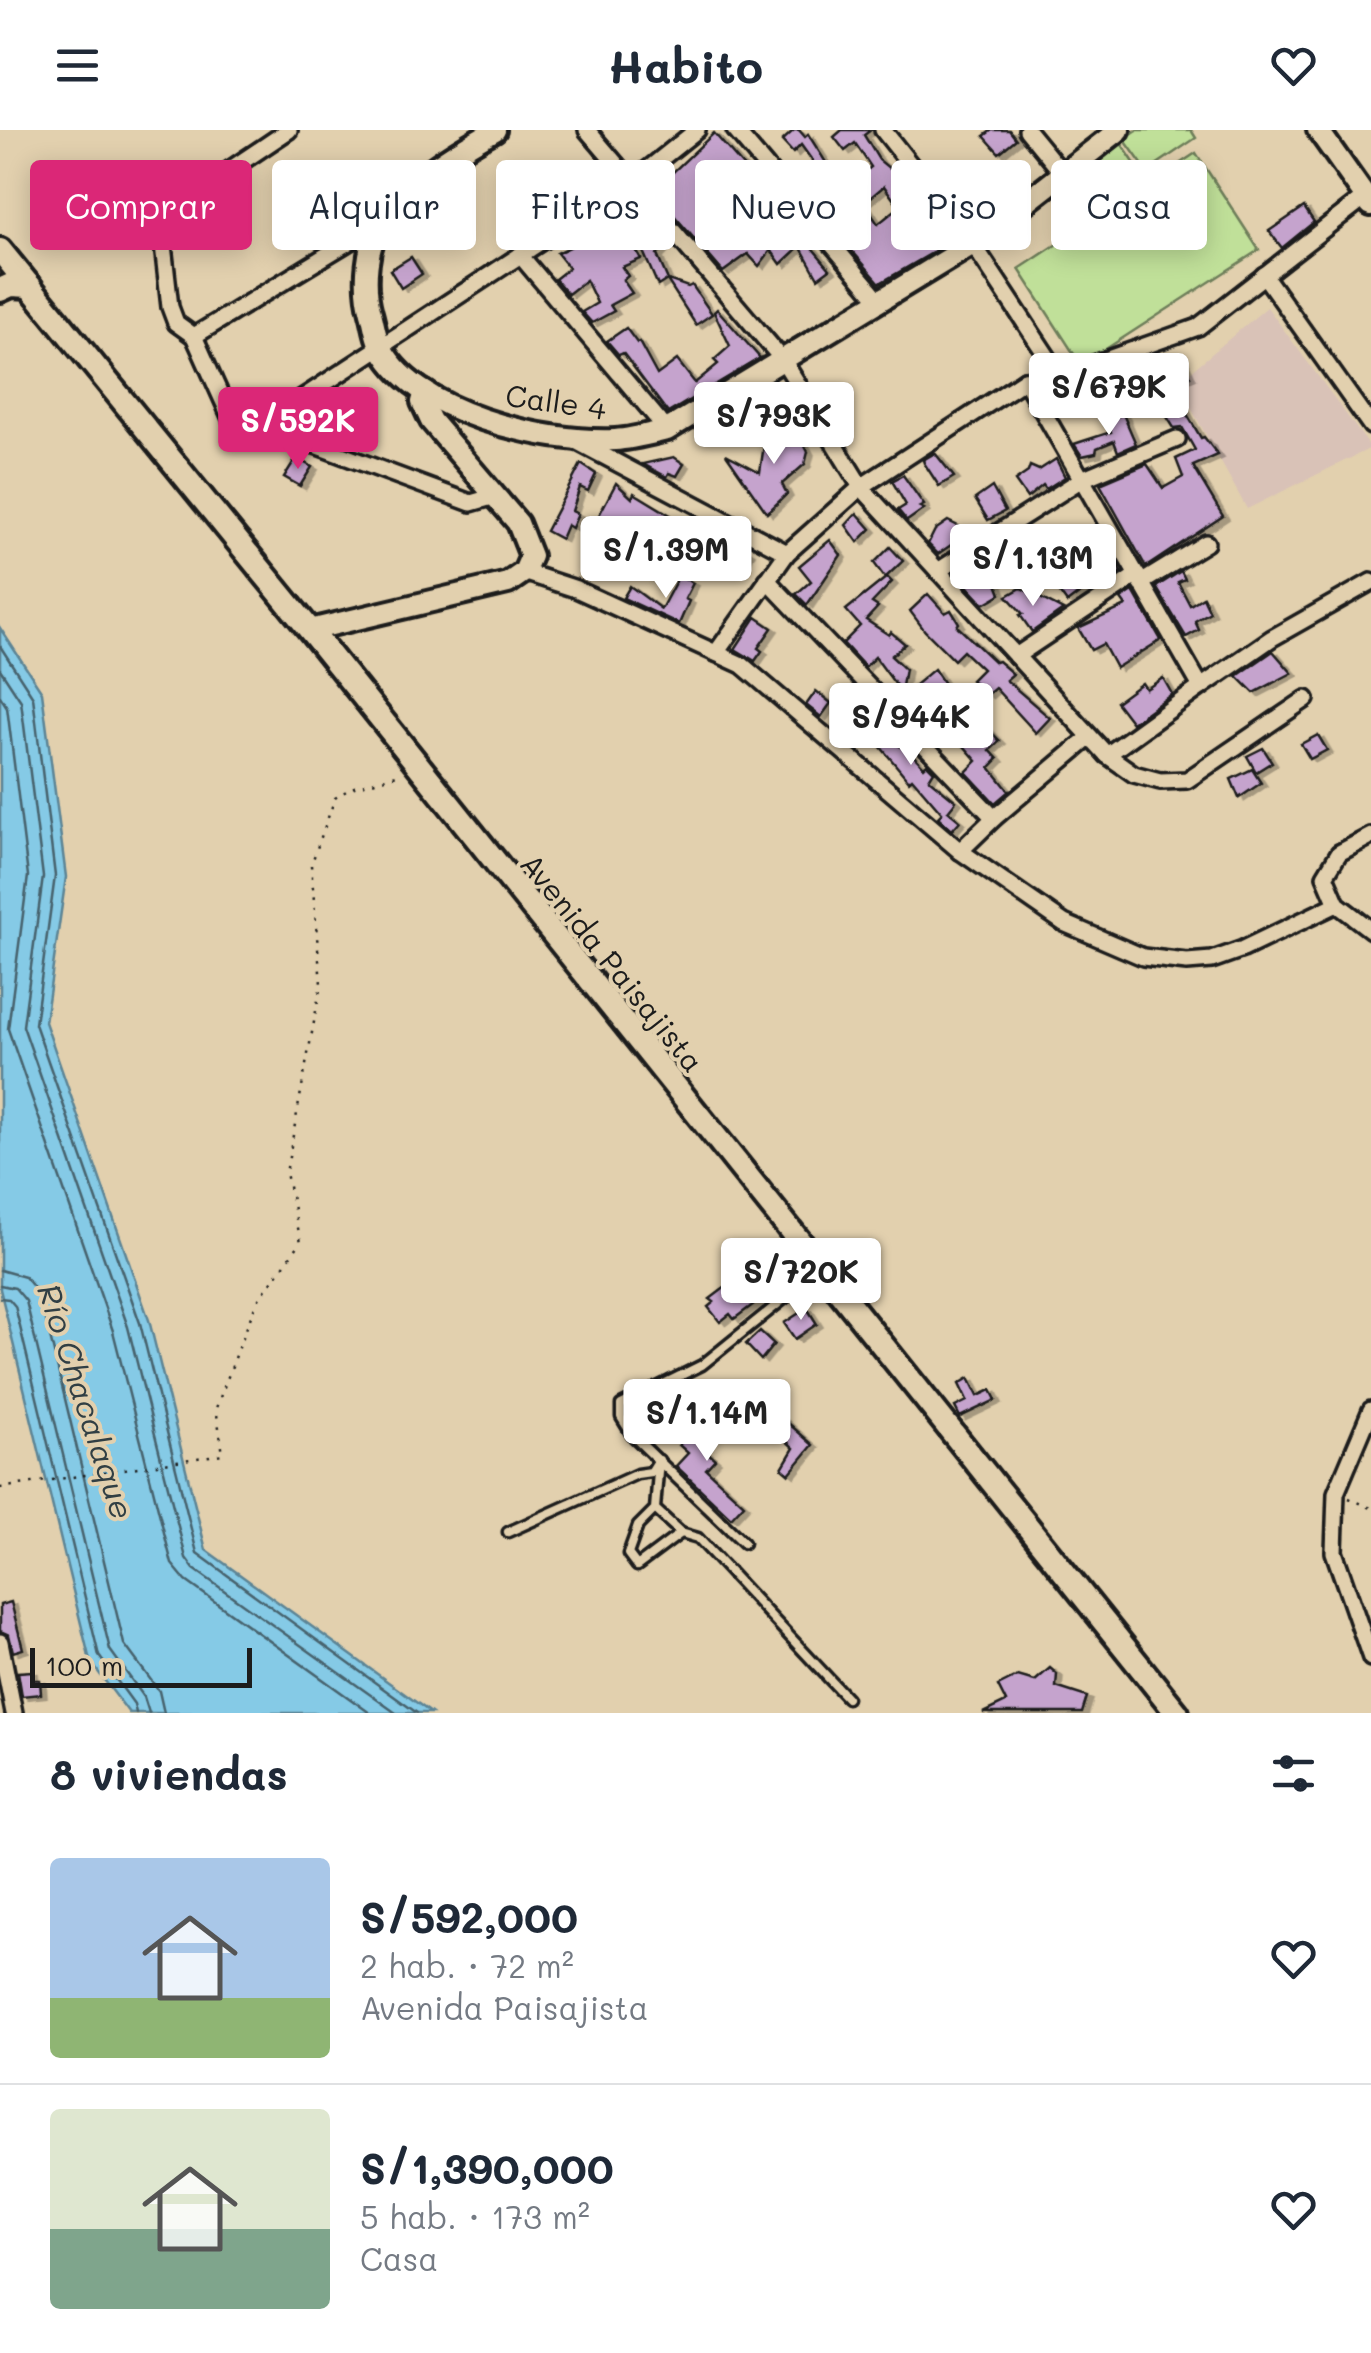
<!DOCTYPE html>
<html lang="es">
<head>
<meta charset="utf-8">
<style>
	:root { --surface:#fff; --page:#f2f2f3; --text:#1f2937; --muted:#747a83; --line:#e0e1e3; --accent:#db2777 }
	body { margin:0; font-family:Mali,sans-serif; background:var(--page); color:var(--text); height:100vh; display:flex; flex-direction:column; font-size:38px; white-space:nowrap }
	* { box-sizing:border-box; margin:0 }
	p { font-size:32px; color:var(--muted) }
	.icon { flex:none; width:55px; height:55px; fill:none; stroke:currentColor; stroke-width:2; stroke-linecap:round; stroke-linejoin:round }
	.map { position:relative; height:1583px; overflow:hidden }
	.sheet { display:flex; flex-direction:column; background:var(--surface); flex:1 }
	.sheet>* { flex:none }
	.top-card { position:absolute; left:30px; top:30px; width:1312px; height:90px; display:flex; gap:20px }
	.scale { position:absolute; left:30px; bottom:25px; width:222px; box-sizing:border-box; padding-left:10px; border:5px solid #1c1c1c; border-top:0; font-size:28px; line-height:35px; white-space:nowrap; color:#1c1c1c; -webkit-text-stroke:8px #e2d0ae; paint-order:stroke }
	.price { position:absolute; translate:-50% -85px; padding:0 22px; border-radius:10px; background:#fff; color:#222; font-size:32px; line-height:65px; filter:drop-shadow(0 2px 5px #0008) }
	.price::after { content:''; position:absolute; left:50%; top:60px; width:30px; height:22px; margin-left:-15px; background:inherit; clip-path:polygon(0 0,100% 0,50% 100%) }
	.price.selected { background:var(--accent); color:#fff }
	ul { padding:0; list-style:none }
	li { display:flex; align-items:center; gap:30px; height:250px; padding:0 50px }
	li+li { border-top:2px solid var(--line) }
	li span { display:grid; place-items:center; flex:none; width:280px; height:200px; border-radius:10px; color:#555 }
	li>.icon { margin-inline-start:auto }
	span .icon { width:120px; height:120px; fill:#fffc; stroke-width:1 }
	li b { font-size:42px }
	h2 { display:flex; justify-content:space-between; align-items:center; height:120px; padding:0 50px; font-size:42px }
	.chip { padding:0 35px; border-radius:10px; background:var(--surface); box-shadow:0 5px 25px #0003; font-size:35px; line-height:90px }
	.chip.selected { background:var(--accent); color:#fff }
	header { display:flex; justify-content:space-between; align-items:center; height:130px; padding:0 50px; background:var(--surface); font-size:45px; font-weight:700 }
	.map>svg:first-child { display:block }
</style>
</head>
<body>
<header><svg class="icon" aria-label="menu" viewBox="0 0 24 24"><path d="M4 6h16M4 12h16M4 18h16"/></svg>Habito<svg class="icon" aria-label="heart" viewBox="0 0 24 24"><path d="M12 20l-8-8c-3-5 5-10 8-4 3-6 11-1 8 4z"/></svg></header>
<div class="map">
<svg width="1371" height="1583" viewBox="0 0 1371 1583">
	<defs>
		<filter id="shadow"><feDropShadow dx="5.5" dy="3" stdDeviation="0" flood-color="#0004"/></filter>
	</defs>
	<rect width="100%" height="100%" fill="#e2d0ae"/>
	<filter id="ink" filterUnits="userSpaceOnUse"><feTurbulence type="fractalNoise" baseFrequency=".01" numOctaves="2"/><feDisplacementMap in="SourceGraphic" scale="20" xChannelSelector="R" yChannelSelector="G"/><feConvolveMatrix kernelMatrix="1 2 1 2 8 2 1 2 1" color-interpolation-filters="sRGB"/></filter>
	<g filter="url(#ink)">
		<path fill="#d9c2b7" d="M1267,177L1371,318L1247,379L1177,253Z"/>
		<g fill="#c0e099" stroke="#6e7e5a" stroke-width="2.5">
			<path d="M1137,0H1191L1196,8L1147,41L1124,9Z"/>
			<path d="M1121,13L1143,46L1103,73L1081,41Z"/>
			<path d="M1196,23L1259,120L1081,235L1019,139Z"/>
		</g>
		<path fill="#85cae6" stroke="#5b8495" stroke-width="2.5" d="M0,498L42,562L66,747L45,892L149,1190L206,1420L431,1583H129L90,1531L0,1159Z"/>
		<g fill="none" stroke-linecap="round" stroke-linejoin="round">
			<g stroke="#46626d" stroke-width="2.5">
				<path d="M0,516L33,567L55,746L35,894L140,1193L197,1423L417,1583"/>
				<path d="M0,539L21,571L43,747L23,896L128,1197L186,1428L194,1439L396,1583"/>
				<path d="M0,566L7,577L28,746L8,899L113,1201L172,1434L186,1451L370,1583"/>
				<path d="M0,1140L25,1147L40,1165L124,1514L159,1561L164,1583"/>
				<path d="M0,1155L15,1158L26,1171L110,1520L144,1567L149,1583"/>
				<path d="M0,1168L9,1169L15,1176L99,1526L134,1574L136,1583"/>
			</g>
		</g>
		<g fill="#c5a3cd" stroke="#1c1c1c" stroke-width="2.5" fill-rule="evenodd" filter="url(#shadow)">
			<path d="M794,0H799L805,7L808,4L834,45L826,50L801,15L793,23L782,11Z"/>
			<path d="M842,0H871L864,5L879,30L901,48L915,68L918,66L950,106L932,123L880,153L847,115L867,102L844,58L850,54L856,61L851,53L871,37L855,13L845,21L834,7ZM884,56L899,77L878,94L864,73Z"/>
			<path d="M992,0H1009L1016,9L999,23L984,6Z"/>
			<path d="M714,3L748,42L774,79L796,104L799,102L830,139L818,148L800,116L781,134L771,120L759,136L748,124L723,142L653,61Z"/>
			<path d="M973,42L984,58L959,74L948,58Z"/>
			<path d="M814,48L843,87L831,96L800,59Z"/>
			<path d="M627,76L639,91L627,104L641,129L622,137L628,146L623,150L632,163L610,175L614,181L592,193L582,182L597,173L586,150L568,164L555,149L569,138L557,123L570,117Z"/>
			<path d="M1304,77L1314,92L1282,118L1269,101Z"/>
			<path d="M655,111L662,120L657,125L668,150L688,157L692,155L712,184L696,195L667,150L658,156L642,119Z"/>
			<path d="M411,127L422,144L401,158L390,140Z"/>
			<path d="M717,179L760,228L668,283L623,223L619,225L607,211L626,198L637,213L639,212L657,245L677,230L695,253L718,234L714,230L730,216L714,182Z"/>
			<path d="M1182,229L1190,246L1152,262L1149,257L1124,278L1113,263L1119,260L1117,256L1134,248L1136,253Z"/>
			<path d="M1181,274L1201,308L1204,307L1218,325L1193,336L1223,386L1146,437L1100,354L1147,334L1163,358L1183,347L1176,329L1195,320L1182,297L1174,298L1164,282Z"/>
			<path d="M1123,284L1136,314L1118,322L1114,311L1097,318L1096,323L1082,326L1074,314L1111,302L1107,289Z"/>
			<path d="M784,299L798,303L808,322L805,334L782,354L787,364L767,383L726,324L760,342L765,308Z"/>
			<path d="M935,323L954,347L939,356L924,333L923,330Z"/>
			<path d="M674,327L684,334L677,346L669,343L667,347L643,334Z"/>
			<path d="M296,328L312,337L300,356L284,347Z"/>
			<path d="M1056,329L1065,347L1046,359L1043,355L1027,368L1015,351L1028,342L1030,336L1039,340Z"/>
			<path d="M581,334L596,344L588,361L580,357L572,381L578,384L572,398L567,395L561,409L546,401Z"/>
			<path d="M903,345L924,375L920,377L924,379L907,391L898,380L906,375L892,351Z"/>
			<path d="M616,353L632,368L634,363L675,388L669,401L643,389L641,392L635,389L626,417L609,407L606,416L589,404Z"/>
			<path d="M992,357L1005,381L988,390L975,369Z"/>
			<path d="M857,383L871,399L858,412L846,395Z"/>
			<path d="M948,391L970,402L938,424L928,414L935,400Z"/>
			<path d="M707,397L749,421L741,437L698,414Z"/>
			<path d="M1099,401L1121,442L1104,454L1100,448L1067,473L1054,455L1071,445L1075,449L1104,435L1086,409Z"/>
			<path d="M830,410L841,425L807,475L796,464L811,451L799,436Z"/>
			<path d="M890,417L903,431L885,448L874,433Z"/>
			<path d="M998,418L1008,430L992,441L1001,464L984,474L957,445Z"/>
			<path d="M1181,441L1185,449L1178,452L1190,475L1203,467L1210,482L1195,491L1199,500L1186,507L1156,457Z"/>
			<path d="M679,445L693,453L685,469L689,471L679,494L623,468L630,456L661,479Z"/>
			<path d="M887,447L892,452L872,473L878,477L866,490L889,505L891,502L905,514L891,526L905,539L901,562L875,527L865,537L843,513L860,496L846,480Z"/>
			<path d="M1021,458L1063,480L1032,502L1020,485L1023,484L1007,466Z"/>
			<path d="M1133,461L1161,510L1116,538L1103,514L1091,520L1078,498L1126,476L1121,469Z"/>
			<path d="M928,464L945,483L951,480L959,493L957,496L995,532L998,531L1013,544L1006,550L1050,588L1036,603L995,558L987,565L971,550L982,539L963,521L954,530L925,501L910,481Z"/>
			<path d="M756,487L772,498L758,518L762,521L755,531L735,519Z"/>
			<path d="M1273,521L1292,543L1254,563L1237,546Z"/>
			<path d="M934,539L951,564L935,582L947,596L934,609L897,570Z"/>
			<path d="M1163,548L1172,564L1132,593L1116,572L1142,553L1146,559Z"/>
			<path d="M816,561L831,573L821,587L806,575Z"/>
			<path d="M876,583L894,603L888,609L910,622L924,637L927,634L934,641L929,649L956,671L948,681L960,691L952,700L938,687L942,683L912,648L909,651L880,616L860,598Z"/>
			<path d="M979,590L1000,611L990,620L998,629L990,637L1009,661L995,673L966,642L977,631L958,609Z"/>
			<path d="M1318,605L1327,620L1310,629L1301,614Z"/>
			<path d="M1263,618L1272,632L1256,642L1247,626Z"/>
			<path d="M1252,639L1261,653L1239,668L1231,649Z"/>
			<path d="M747,1141L766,1165L734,1189L730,1184L720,1192L708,1177L714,1172L710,1169Z"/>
			<path d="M807,1178L817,1194L795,1209L784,1193Z"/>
			<path d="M760,1201L774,1214L761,1230L746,1214Z"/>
			<path d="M969,1248L978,1266L991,1260L996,1270L960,1287L955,1277L967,1271L959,1254Z"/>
			<path d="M753,1262L813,1315L789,1344L782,1338L794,1318L760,1287L756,1291L740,1276Z"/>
			<path d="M717,1273L727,1282L699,1315L715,1329L706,1339L744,1374L731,1388L676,1336L688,1323L679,1315Z"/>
			<path d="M11,1472L23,1519L13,1522L9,1505L0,1501V1475Z"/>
			<path d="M1050,1538L1057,1544L1056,1557L1087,1567L1082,1583H983L1006,1572L998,1556L1018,1546L1035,1551Z"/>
			<path d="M32,1541L33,1550H40L41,1564L22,1566L18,1542Z"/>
		</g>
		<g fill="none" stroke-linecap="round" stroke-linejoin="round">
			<g stroke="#1c1c1c" stroke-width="15">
				<g id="service">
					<path d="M655,1379L681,1403L637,1436L628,1424L638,1396L655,1379L659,1330"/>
					<path d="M508,1402L637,1344L651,1342L656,1334"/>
					<path d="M681,1403L698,1408L847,1568"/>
					<path d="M744,1413L632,1305L621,1287V1275L702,1235L820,1140"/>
				</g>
			</g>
			<g stroke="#1c1c1c" stroke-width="22">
				<g id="minor">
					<path d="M289,0L170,80L164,92L162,106L170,177L176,193L194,206L233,293L244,298L261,295L632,52L697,0"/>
					<path d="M587,0L783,230L861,357L1107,625L1134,644L1160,651L1187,650L1306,569"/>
					<path d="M735,0L880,171"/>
					<path d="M883,0L973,114L1060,246"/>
					<path d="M1027,0L1063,44"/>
					<path d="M520,125L667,300"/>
					<path d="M1264,145L1371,296"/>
					<path d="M194,206L355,108H373"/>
					<path d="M1025,250L1201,557L1107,625"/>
					<path d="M261,295L471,373L492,367"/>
					<path d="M574,310L787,423"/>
					<path d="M938,441L1082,349L1177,309"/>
					<path d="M524,442L576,459L742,535L960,721L1064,793L1143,827L1187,832L1212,830L1243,819L1337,774"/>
					<path d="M767,450L994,688"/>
					<path d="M1141,453L1206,413"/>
					<path d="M716,523L787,423L861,357L1025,250L1060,246L1198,197L1365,67"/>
					<path d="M1016,526L1137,445"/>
					<path d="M1201,557L1272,508L1371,452"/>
					<path d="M1371,706L1339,723L1325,746L1337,774L1371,800"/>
					<path d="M960,721L994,688L1090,607"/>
					<path d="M1371,1280L1336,1363L1334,1422L1371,1528"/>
					<path d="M0,1512L14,1583"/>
				</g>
			</g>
			<g stroke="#1c1c1c" stroke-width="28">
				<g id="tertiary">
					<path d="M495,0C454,23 411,48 383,89C366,114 363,155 371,183C374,193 375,204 379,213C411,284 545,313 615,310C632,309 650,304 667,300L973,114L1119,0"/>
					<path d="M1318,0L1371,75"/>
					<path d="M310,500L508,453L524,442L531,426L518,393L431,291L422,272L425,262"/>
				</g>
			</g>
			<g stroke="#1c1c1c" stroke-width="30">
				<g id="secondary">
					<path d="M0,120L310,500L1177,1583"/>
					<path d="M0,160L11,155L30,156"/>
				</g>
			</g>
			<g stroke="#1c1c1c" stroke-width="2.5" stroke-dasharray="2.5 8" stroke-linecap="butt">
				<path d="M0,1358L223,1324L216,1278L256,1173L301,1112L286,1043L321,854L311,735L335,668L351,658L400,644"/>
				<path d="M1349,1368L1371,1378"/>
			</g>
			<use href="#service" stroke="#e2d0ae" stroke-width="8"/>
			<use href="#minor" stroke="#e2d0ae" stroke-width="15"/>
			<use href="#tertiary" stroke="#e2d0ae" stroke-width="20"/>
			<use href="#secondary" stroke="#e2d0ae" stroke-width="22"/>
		</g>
	</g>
	<g text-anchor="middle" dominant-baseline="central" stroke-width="8" stroke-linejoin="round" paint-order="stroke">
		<g font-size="30" fill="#1c1c1c" stroke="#e2d0ae">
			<text transform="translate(556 271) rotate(8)">Calle 4</text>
			<text transform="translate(613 832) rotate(51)">Avenida Paisajista</text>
		</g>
		<g font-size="32" font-style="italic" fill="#313f44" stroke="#e2d0ae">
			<text transform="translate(87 1271) rotate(72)">Río Chacalaque</text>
		</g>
	</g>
</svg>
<div class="scale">100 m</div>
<b class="price" style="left:1109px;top:308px">S/679K</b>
<b class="price" style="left:774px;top:337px">S/793K</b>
<b class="price selected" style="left:298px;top:342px">S/592K</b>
<b class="price" style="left:666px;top:471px">S/1.39M</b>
<b class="price" style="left:1033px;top:479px">S/1.13M</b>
<b class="price" style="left:911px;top:638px">S/944K</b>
<b class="price" style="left:801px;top:1193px">S/720K</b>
<b class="price" style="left:707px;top:1334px">S/1.14M</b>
<div class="top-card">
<a class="chip selected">Comprar</a>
<a class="chip">Alquilar</a>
<a class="chip">Filtros</a>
<a class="chip">Nuevo</a>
<a class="chip">Piso</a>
<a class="chip">Casa</a>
</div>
</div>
<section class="sheet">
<h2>8 viviendas<svg class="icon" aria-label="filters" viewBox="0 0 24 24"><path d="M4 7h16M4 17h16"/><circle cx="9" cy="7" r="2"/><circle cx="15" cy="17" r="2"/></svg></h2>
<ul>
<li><span style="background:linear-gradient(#a9c7e8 70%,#8fb573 0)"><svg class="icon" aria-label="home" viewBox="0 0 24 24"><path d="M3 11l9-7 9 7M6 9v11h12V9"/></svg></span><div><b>S/592,000</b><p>2 hab. · 72 m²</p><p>Avenida Paisajista</p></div><svg class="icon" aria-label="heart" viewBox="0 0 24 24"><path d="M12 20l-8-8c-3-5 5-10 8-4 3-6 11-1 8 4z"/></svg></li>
<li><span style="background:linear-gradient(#dfe7d0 60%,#7fa58c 0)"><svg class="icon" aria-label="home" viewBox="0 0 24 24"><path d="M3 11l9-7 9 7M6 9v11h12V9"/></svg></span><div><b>S/1,390,000</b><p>5 hab. · 173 m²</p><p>Casa</p></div><svg class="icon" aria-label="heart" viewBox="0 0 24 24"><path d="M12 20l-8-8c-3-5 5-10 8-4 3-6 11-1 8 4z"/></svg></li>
</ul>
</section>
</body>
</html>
